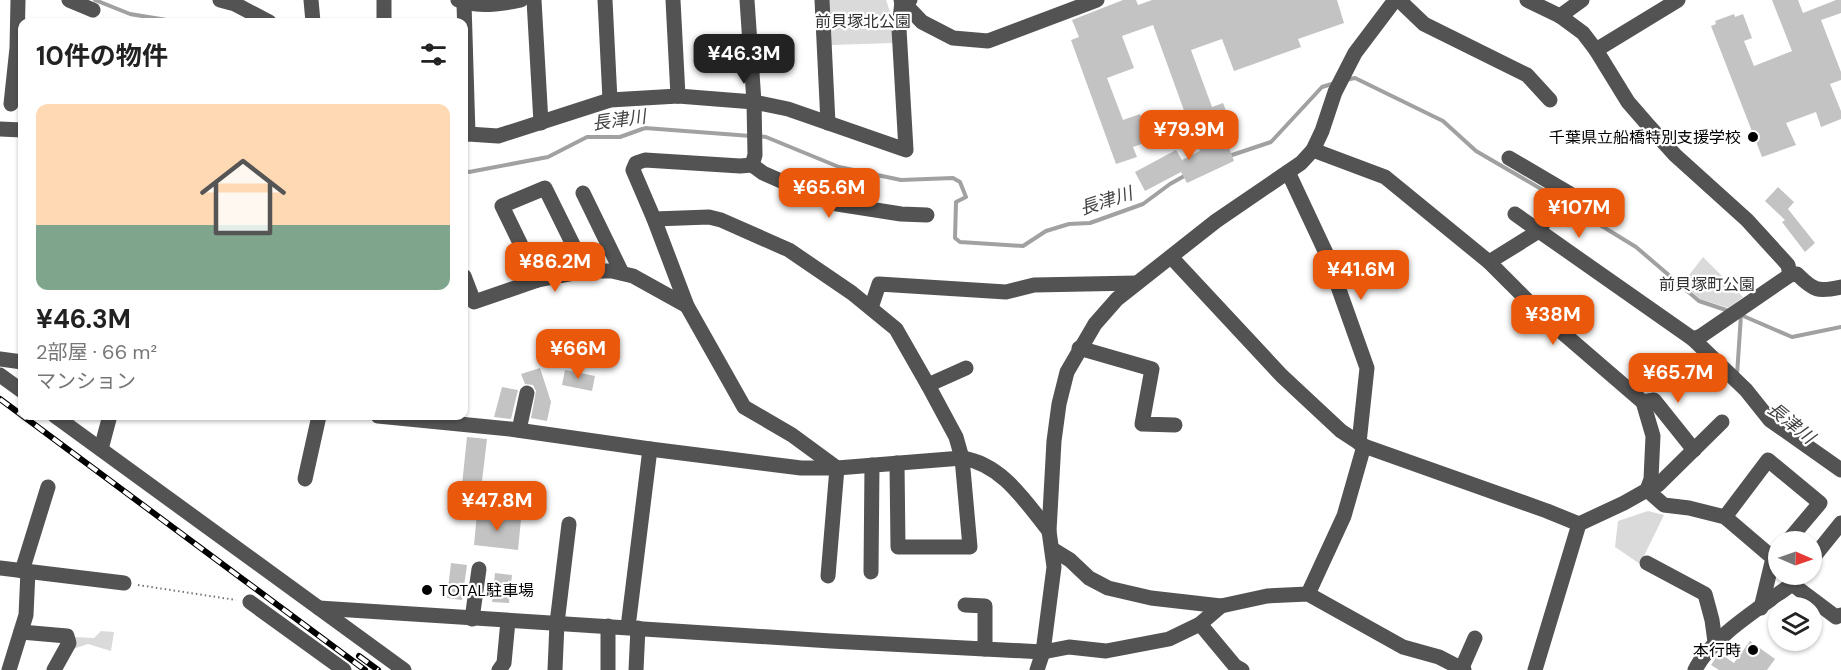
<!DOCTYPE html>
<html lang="ja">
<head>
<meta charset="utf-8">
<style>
	:root { --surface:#fff; --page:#f2f2f2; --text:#222; --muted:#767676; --accent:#ea580c }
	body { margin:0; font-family:"DM Sans","Noto Sans JP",sans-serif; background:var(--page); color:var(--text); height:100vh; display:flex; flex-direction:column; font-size:22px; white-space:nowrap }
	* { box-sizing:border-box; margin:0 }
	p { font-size:20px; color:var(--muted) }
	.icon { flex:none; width:33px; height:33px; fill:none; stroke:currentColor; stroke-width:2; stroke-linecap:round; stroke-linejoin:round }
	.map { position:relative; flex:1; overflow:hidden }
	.side { position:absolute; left:18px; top:18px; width:450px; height:402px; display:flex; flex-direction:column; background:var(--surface); border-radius:12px; box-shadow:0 2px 4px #0004 }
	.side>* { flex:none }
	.needle { width:39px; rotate:92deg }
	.buttons { position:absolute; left:1768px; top:531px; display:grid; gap:12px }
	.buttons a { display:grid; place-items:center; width:54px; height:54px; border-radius:50%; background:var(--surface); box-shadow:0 2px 4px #0004; font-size:30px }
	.price { position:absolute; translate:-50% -51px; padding:0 14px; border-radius:12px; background:var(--accent); color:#fff; font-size:20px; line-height:39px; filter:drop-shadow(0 2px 3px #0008) }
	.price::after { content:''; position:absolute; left:50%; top:36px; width:18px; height:14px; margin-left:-9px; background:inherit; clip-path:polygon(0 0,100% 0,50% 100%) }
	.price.active { background:#222; color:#fff }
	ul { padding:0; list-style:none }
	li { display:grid; align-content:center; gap:12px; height:318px; padding:0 18px }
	li span { display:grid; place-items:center; height:186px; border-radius:12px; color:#555 }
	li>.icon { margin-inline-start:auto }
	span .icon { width:108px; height:108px; fill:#fffc; stroke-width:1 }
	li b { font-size:26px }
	h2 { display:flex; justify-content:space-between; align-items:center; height:72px; padding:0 18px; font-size:26px }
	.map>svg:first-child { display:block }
</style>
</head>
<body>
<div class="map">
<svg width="1841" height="670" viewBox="0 0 1841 670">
	<rect width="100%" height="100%" fill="#fff"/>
	<g fill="#dadada">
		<path d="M828,0H886L894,24L895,43L831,45Z"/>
		<path d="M1703,257L1743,297L1729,308L1700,299L1683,283Z"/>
		<path d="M1648,511L1664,515L1640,564L1615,547L1618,521Z"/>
		<path d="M101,631L114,632L111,651L88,644L73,649L77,643L74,637L94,638Z"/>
	</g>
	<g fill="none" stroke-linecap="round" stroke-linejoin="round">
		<g stroke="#a1a1a1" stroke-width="4">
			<path d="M95,0L130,14L179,22"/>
			<path d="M1345,80L1355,78L1443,121L1476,151L1555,197"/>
			<path d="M759,136L766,137L839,167L901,180L953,178L960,182L966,197L956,202L955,238L960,242L1023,246L1046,231L1069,224L1090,223L1143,204L1170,184L1186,175"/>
			<path d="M1229,156L1271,142L1322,87L1335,83"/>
			<path d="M464,170L469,172L548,157L587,137H620L645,128L751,136"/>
			<path d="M1561,201L1636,247L1699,301L1729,311"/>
			<path d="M1741,315L1792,337L1841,327"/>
			<path d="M1737,375L1741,315H1739"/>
		</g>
	</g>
	<g fill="#c3c3c3">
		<path d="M1123,0H1136L1138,5L1152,0H1337L1344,23L1298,39L1301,47L1234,71L1222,39L1191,50L1212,107L1223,103L1230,121L1216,126L1213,119L1190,127L1153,25L1122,36L1134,68L1107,78L1123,120L1140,114L1150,141L1133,147L1137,157L1116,164L1071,40L1079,37L1072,20Z"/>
		<path d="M1772,0H1798L1803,13L1836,0H1841V13L1821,20L1841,72V80L1830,84L1841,111V119L1821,127L1816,112L1786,123L1796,145L1762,157L1711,26L1716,24L1715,21L1734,14L1735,17L1743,14L1752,38L1744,41L1754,66L1792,51Z"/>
		<path d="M1221,126L1234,161L1187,183L1181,172L1145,191L1135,172L1176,150L1182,160L1200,151L1195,140Z"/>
		<path d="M1778,187L1794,202L1788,209L1815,243L1805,252L1782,222L1785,220L1765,201Z"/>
		<path d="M540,368L551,402L547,421L531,418L536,391L533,385L525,384L521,374Z"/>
		<path d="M565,370L595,376L592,391L562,385Z"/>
		<path d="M502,387L518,390L511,419L494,417Z"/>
		<path d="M467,437L487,439L479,506L460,504Z"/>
		<path d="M477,513L521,519L518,550L474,545Z"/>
		<path d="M451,563L467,565L462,600L447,598Z"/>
		<path d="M495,573L512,575L509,603L492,602Z"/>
		<path d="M1750,641L1775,659L1767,670H1719L1711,665L1719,653L1734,663Z"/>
	</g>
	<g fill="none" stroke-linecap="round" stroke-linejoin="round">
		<path stroke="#757575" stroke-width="2" stroke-dasharray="1.5 3" stroke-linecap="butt" d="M138,585L236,600"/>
		<g stroke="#535353" stroke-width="15">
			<path d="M69,0L93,10"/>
			<path d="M220,0L235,4L269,22"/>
			<path d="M311,0L313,22"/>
			<path d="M384,0V22"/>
			<path d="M458,0C476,8 502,4 521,0"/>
			<path d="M534,0L541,123"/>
			<path d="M605,0L610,100"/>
			<path d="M673,0L678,96"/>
			<path d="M747,0L754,102L755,155L752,165L740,166L645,160L636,163L633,170L654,219L687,306L744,407L792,435L837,468L828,576"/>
			<path d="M822,0L828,123"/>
			<path d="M901,0L922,22L953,38L988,41L1097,0"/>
			<path d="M1399,0L1424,24L1527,75L1550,100"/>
			<path d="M1527,0L1560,16L1583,33L1596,50L1628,102L1648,125L1675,155L1747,220L1788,265L1790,275"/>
			<path d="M464,3L468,134"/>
			<path d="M1560,16L1582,0"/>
			<path d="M1596,50L1678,0"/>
			<path d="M11,104L17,48L18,0"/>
			<path d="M0,129L22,130"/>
			<path d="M464,132L468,134L498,136L610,100L678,96L754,102L788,109L906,150L899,29L902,1L910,0"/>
			<path d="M1313,150L1385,177L1489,262L1539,231L1693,339L1701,336L1790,275L1797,274C1814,291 1818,292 1841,287"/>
			<path d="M1509,158L1594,208"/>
			<path d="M752,165L763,173L831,203L901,214L927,215"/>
			<path d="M1288,172L1326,253L1367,368L1359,443"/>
			<path d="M583,193L622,273"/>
			<path d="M1515,214L1539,231L1563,190"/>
			<path d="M654,219L709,217L721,220L789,250L852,293L896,329L928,385L956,437L962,458L970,547H898L897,463"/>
			<path d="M1171,257L1282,376L1341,431L1364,446L1547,511L1579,524L1624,503L1647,490L1651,479L1653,436L1643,402L1542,315L1489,262"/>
			<path d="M464,276L474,302L538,280L586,271H612L633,276L687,306"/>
			<path d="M538,280L502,206L545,188L586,271"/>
			<path d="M871,308L879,284L1006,292L1034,285L1137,283"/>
			<path d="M1693,339L1746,390L1770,420L1841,470"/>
			<path d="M1079,348L1152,369L1142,424L1175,425"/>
			<path d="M0,359L22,362"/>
			<path d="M0,375L22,391"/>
			<path d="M928,385L966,368"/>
			<path d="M1643,402L1654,400L1694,450"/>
			<path d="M55,416L404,670"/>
			<path d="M378,416L510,429L650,449L801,468H837L962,458C1002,464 1025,501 1049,531"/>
			<path d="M1722,422L1658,485L1647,490L1664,505L1689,508L1725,517L1773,558L1761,608"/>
			<path d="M519,430L527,393"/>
			<path d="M101,449L109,419"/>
			<path d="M305,479L319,416"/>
			<path d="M1725,517L1768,460L1820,503L1787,542"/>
			<path d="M1052,549L1070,560L1089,578L1108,588L1151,598L1221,606L1267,596L1308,594L1403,647L1439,657L1464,670"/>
			<path d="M1812,559L1841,523"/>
			<path d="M1647,563L1705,594L1712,620L1715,642"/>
			<path d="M0,568L124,583"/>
			<path d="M22,571L48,487"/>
			<path d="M871,572L872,465"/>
			<path d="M1792,584L1836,617L1841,615"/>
			<path d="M1308,594L1344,516L1364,446"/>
			<path d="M250,602L344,670"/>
			<path d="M965,605L985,606V649"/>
			<path d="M319,608L831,641L1043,652L1069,647L1106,651L1169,639L1200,624L1221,606"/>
			<path d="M472,619L479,569"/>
			<path d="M1200,624L1235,666L1242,670"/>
			<path d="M628,627L650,449"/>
			<path d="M21,632L67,636L69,643L54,670"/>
			<path d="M9,670L26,615L28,571"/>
			<path d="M499,670L504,663L508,621"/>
			<path d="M555,670L557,623L569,524"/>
			<path d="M608,670V626"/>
			<path d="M636,670L638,628"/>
			<path d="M1037,670L1043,652L1054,567L1049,531L1054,441L1059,404L1067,372L1095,324L1117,299L1216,221L1301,163L1313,150L1322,131L1335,92L1355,53L1395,0"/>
			<path d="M1461,670L1475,638"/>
			<path d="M1535,670L1579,524"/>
			<path d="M1695,670C1711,637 1763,606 1792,584L1800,574"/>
		</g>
		<g stroke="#000" stroke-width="6">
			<g id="rail">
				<path d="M0,399L365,670"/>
				<path d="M359,656L378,670"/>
			</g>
		</g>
		<use href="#rail" stroke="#fff" stroke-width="4" stroke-dasharray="11" stroke-linecap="butt"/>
	</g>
	<g fill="#000" stroke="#fff" stroke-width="2">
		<circle cx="1753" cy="137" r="6"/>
		<circle cx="427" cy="590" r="6"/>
		<circle cx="1753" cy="650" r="6"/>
	</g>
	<g text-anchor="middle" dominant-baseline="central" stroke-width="4.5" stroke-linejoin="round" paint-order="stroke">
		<g font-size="16" fill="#313131" stroke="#fff">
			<text x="863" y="21">前貝塚北公園</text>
			<text x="1707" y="284">前貝塚町公園</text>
		</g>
		<g font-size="16" fill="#000" stroke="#fff" text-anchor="end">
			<text x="1741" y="137">千葉県立船橋特別支援学校</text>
			<text x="439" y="590" text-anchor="start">TOTAL駐車場</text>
			<text x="1741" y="650">本行時</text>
		</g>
		<g font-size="18" font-style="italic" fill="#424242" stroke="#fff">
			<text transform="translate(619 120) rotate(-8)">長津川</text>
			<text transform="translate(1106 201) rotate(-18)">長津川</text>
			<text transform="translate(1791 423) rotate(39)">長津川</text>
		</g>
	</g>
</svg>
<div class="buttons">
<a><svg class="needle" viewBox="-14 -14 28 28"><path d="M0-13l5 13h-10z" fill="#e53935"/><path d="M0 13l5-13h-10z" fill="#767676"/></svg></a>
<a><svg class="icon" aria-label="layers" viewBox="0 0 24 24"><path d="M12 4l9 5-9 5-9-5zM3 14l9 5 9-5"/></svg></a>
</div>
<b class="price active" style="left:744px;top:85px">¥46.3M</b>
<b class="price" style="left:1189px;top:161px">¥79.9M</b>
<b class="price" style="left:829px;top:219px">¥65.6M</b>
<b class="price" style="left:1579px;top:239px">¥107M</b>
<b class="price" style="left:555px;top:293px">¥86.2M</b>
<b class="price" style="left:1361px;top:301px">¥41.6M</b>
<b class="price" style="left:1553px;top:346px">¥38M</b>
<b class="price" style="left:578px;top:380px">¥66M</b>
<b class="price" style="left:1678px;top:404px">¥65.7M</b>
<b class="price" style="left:497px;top:532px">¥47.8M</b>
<section class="side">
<h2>10件の物件<svg class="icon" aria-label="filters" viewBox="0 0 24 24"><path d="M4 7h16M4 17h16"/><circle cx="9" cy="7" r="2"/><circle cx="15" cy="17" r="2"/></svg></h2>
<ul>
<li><span style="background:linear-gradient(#ffd9b3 65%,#7fa58c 0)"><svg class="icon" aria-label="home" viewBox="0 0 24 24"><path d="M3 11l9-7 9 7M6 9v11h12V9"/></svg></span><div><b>¥46.3M</b><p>2部屋 · 66 m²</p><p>マンション</p></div></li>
</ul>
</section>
</div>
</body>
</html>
